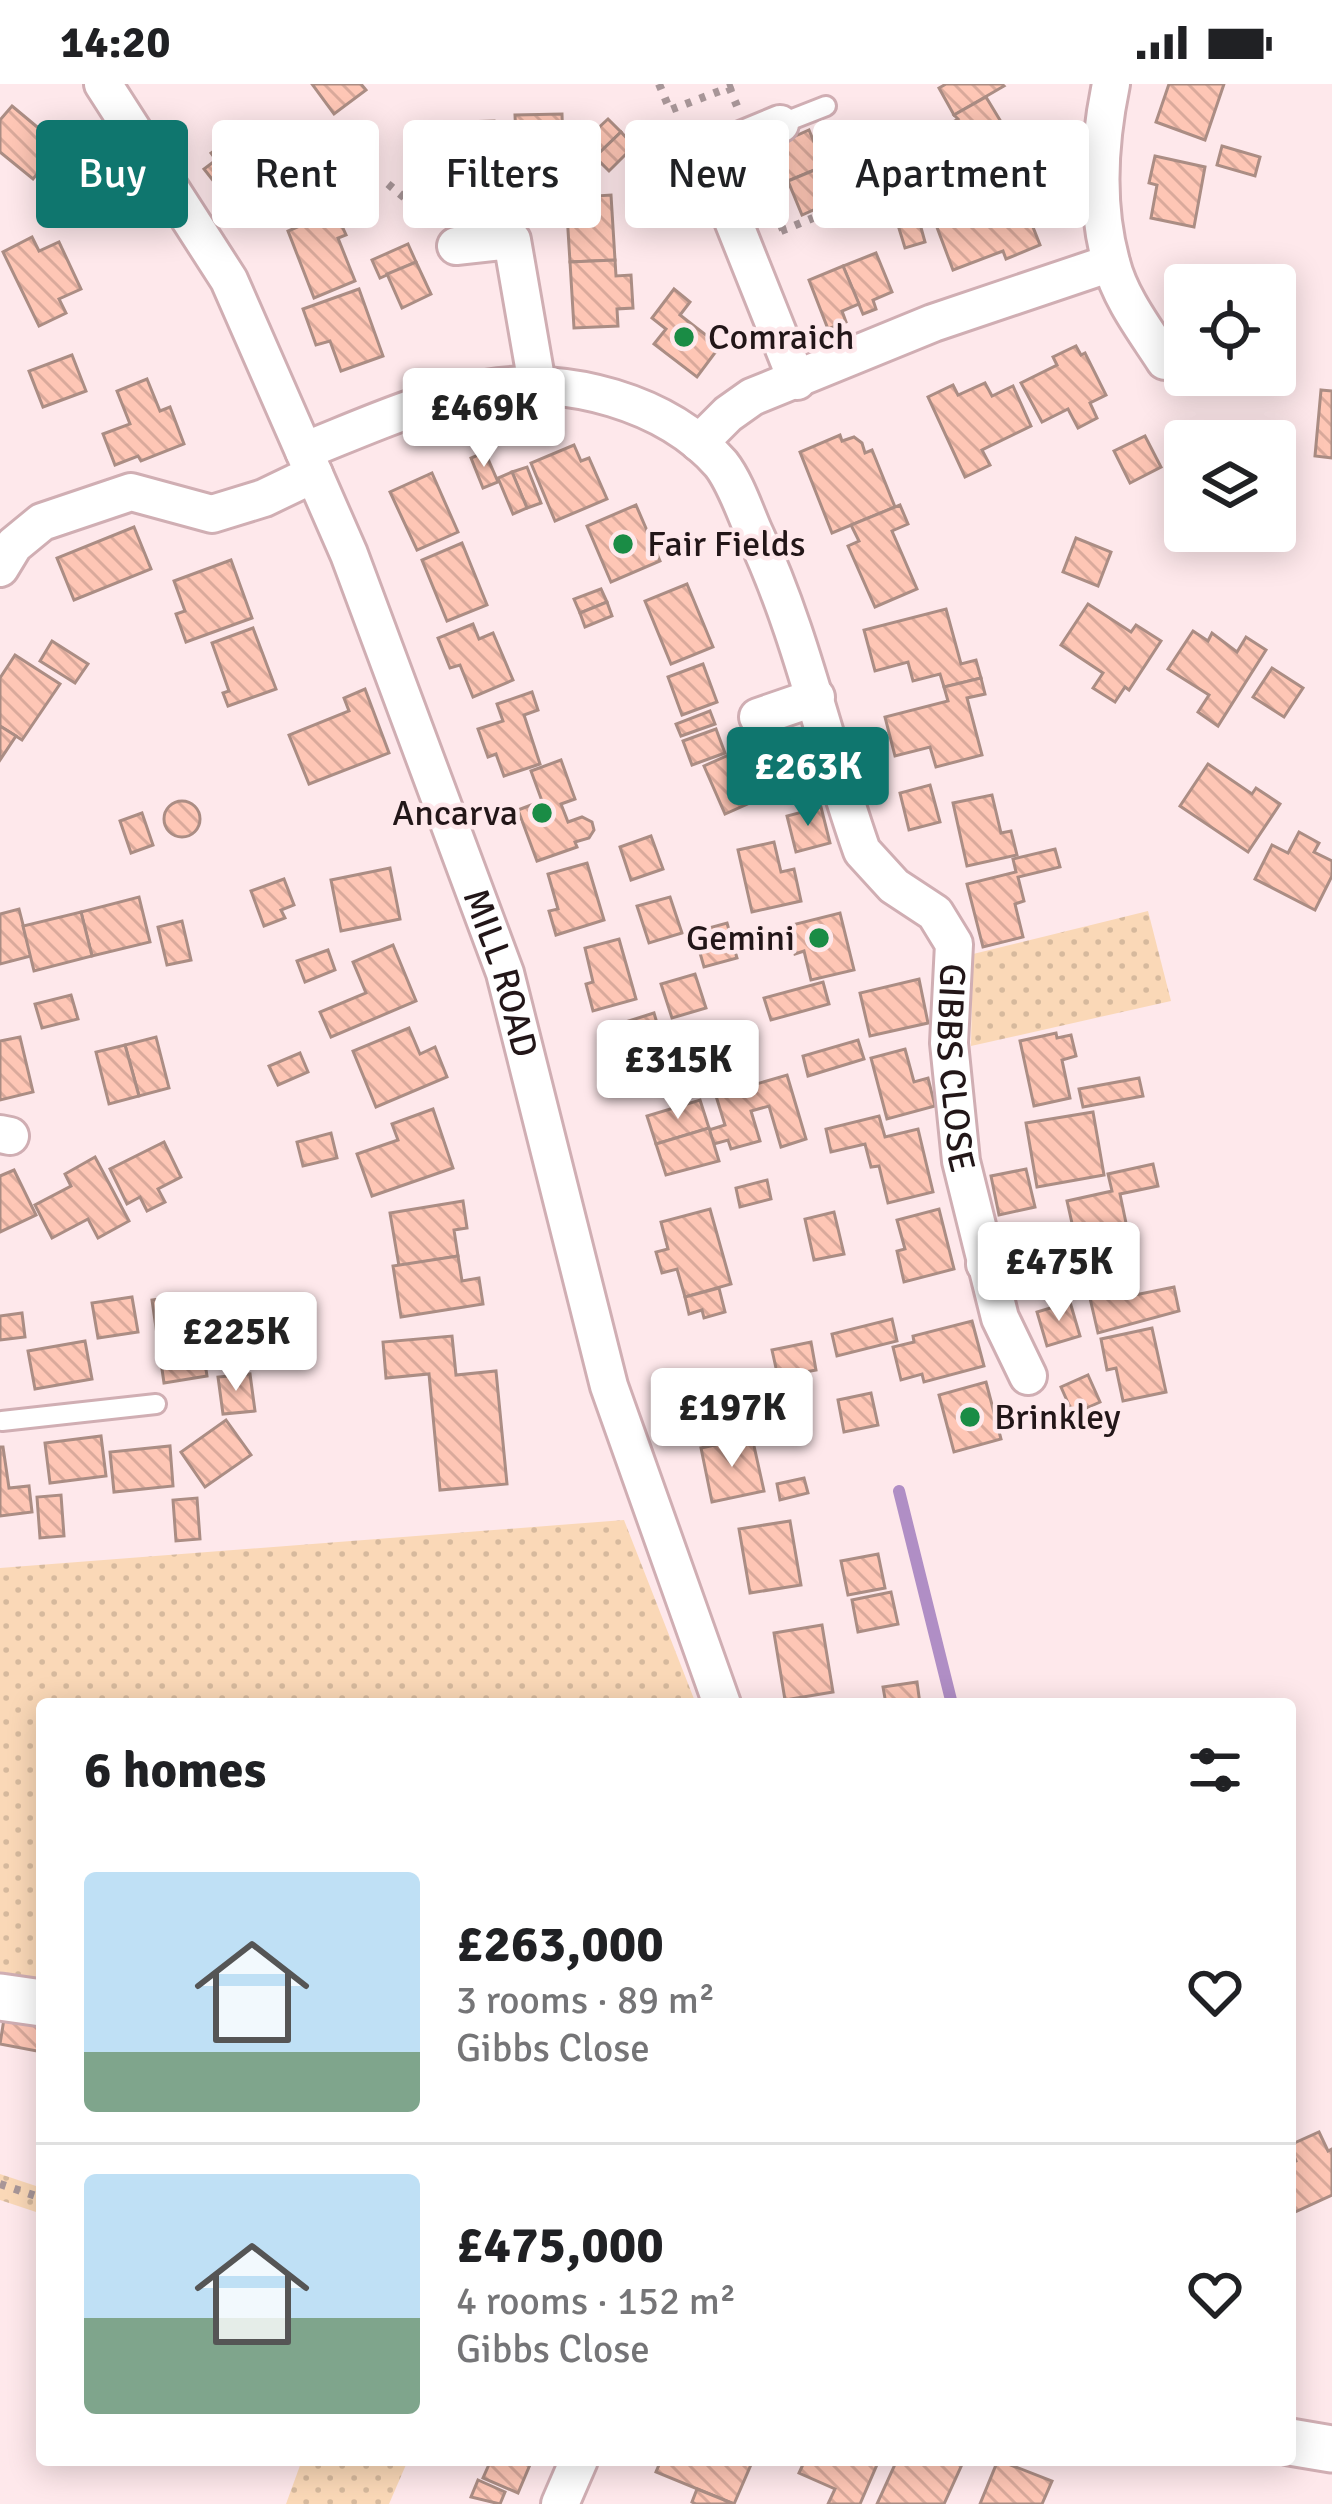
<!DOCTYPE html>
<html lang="en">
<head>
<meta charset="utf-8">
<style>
	:root { --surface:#fff; --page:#f6f6f6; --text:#202124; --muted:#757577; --line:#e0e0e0; --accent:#0f766e }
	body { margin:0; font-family:Signika,sans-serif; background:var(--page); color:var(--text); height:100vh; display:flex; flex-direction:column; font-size:45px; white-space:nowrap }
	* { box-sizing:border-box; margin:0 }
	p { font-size:39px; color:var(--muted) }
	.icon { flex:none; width:66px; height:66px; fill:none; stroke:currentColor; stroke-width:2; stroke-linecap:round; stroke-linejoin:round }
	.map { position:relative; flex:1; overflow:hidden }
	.drawer { position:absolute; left:36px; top:1614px; width:1260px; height:768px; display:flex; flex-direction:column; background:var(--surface); border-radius:12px; box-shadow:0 6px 30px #0003 }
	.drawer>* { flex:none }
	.banner { position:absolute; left:36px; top:36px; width:1260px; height:108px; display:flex; gap:24px }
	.controls { position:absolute; left:1164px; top:180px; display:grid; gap:24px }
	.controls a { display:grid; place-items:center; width:132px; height:132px; border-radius:12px; background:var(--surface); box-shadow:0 6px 30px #0003; font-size:60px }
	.price { position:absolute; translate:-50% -102px; padding:0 27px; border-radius:12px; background:#fff; color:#222; font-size:39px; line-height:78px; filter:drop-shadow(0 3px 6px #0008) }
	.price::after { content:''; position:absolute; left:50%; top:72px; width:36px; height:27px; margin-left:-18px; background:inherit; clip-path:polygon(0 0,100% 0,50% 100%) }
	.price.active { background:var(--accent); color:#fff }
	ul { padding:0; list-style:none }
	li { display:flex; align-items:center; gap:36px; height:300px; padding:0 48px }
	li+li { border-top:3px solid var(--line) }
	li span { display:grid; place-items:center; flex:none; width:336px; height:240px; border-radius:12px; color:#555 }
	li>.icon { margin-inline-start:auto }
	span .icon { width:144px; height:144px; fill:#fffc; stroke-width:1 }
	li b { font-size:51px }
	h2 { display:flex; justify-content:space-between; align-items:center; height:144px; padding:0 48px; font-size:51px }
	.pill { padding:0 42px; border-radius:12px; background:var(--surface); box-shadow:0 6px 30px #0003; font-size:42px; line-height:108px }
	.pill.active { background:var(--accent); color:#fff }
	.status { display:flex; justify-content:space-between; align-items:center; height:84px; padding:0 60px; background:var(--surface); direction:ltr }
	.status svg { height:33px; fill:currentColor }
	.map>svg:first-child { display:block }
</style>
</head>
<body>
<div class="status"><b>14:20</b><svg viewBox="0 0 49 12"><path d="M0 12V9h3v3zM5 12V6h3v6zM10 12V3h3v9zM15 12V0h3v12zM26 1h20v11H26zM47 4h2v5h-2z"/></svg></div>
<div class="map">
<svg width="1332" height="2420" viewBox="0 0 1332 2420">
	<defs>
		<pattern id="park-dots" width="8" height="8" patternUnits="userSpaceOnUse" patternTransform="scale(3)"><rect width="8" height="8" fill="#fad8b7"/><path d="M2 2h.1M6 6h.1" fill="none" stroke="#d6b99d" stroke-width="1.8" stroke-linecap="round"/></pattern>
		<pattern id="building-back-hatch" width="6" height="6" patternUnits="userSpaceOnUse" patternTransform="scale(3)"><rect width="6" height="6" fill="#fec6b5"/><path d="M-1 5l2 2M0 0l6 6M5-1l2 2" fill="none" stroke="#d9a99b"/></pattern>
	</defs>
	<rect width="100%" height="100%" fill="#fee8eb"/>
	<g fill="url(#park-dots)">
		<path d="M1148,827L1171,917L971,962L973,870Z"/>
		<path d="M624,1436L696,1620H42V1895L0,1889V1484Z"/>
		<path d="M0,2090L42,2104V2130L0,2116Z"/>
		<path d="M302,2376H408L389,2420H286Z"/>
	</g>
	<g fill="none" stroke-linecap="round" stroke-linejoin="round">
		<path stroke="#b08ec5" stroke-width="12" d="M899,1407L952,1620"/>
	</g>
	<g fill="url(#building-back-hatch)" stroke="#ab8d84" stroke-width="3">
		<path d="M312,0H361L366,6L334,30Z"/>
		<path d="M946,0H1002L1004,2L954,31L939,4Z"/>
		<path d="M1169,0H1224L1205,56L1156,38Z"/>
		<path d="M986,13L1012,56L975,78L942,84L925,55L958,35L954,31Z"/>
		<path d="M12,22L60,62L33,95L0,68V36Z"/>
		<path d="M562,30L563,64H546L548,99L495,101L494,55L516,54L515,31Z"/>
		<path d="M608,35L621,48L595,73L582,59Z"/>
		<path d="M494,37L495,101L438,102L437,67H429L428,39Z"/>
		<path d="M809,46L824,82L788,97L773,62Z"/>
		<path d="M621,48L634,62L609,87L595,73Z"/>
		<path d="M233,53L254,80L264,73L284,99L241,132L204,85L216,76L211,69Z"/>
		<path d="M1222,62L1260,73L1255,92L1217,81Z"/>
		<path d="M1155,72L1205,83L1194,143L1151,134L1157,101L1149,99Z"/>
		<path d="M824,82L838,115L802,131L788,97Z"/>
		<path d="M312,93L322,107L287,131L278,118Z"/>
		<path d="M1018,105L1040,161L1006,175L1003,167L953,186L935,138Z"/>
		<path d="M611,111L615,176L570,178L566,114Z"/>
		<path d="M915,122L925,158L905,164L894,128Z"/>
		<path d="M327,130L329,134L337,131L346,151L338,154L355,197L314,214L288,147Z"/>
		<path d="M32,153L39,167L59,158L81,205L59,215L66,229L39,242L3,168Z"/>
		<path d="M408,160L416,178L380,194L372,176Z"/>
		<path d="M876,169L892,208L873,216L876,225L863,230L843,182Z"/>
		<path d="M615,176L616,192L631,191L633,224L617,225L618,242L574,244L570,178Z"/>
		<path d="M416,178L431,210L402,224L387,190Z"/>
		<path d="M843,182L859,220L842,227L846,238L828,245L809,196Z"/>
		<path d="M359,205L383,272L341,287L330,257L316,261L303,225Z"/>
		<path d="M674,205L690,218L680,231L720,262L697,293L654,260L666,245L652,234Z"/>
		<path d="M1076,262L1081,271L1085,269L1106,311L1090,319L1097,334L1078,344L1068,325L1042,338L1021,299L1057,281L1053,273Z"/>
		<path d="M72,271L86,307L43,323L29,287Z"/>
		<path d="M147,295L160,327L170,323L184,360L141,377L138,372L115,381L103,350L130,340L117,307Z"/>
		<path d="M985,299L992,312L1013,302L1031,342L982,366L990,381L965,393L928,313L953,301L958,311Z"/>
		<path d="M1321,306L1332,307V374L1315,372Z"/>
		<path d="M840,351L842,357L854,353L862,359L865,369L872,366L895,423L832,449L800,368Z"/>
		<path d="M1145,352L1161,383L1130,399L1114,367Z"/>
		<path d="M574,361L581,377L589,374L607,415L555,437L531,379Z"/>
		<path d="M485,368L498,398L483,404L471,374Z"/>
		<path d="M527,383L541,419L527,424L512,388Z"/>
		<path d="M512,388L527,424L513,430L498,394Z"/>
		<path d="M432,389L458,448L417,466L390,408Z"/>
		<path d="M636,421L660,477L611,498L587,442Z"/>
		<path d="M900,421L908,440L892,447L917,505L875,523L848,462L859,457L851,441Z"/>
		<path d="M134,443L151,485L74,516L57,474Z"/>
		<path d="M1076,454L1111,468L1098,502L1063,488Z"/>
		<path d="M462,459L487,521L447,537L422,476Z"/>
		<path d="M231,476L252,534L186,558L176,530L185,527L174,497Z"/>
		<path d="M687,500L713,563L671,580L645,517Z"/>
		<path d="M601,505L607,518L580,529L574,515Z"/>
		<path d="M607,518L612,532L585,543L580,529Z"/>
		<path d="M1088,520L1131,548L1136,541L1161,557L1129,606L1125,603L1115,618L1093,604L1103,589L1061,561Z"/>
		<path d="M946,525L961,580L976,576L981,594L944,603L940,590L913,597L908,578L875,587L864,546Z"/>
		<path d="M473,540L479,555L493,549L513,596L473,613L460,581L450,584L438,554Z"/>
		<path d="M253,544L276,605L228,622L223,609L229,607L212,559Z"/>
		<path d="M1193,547L1208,557L1212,549L1237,568L1246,553L1266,566L1218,642L1198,628L1209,611L1168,585Z"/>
		<path d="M52,557L88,580L75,599L40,577Z"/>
		<path d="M15,571L60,600L22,656L0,642V594Z"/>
		<path d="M703,580L717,618L682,631L668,593Z"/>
		<path d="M1272,584L1303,604L1284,633L1253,613Z"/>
		<path d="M981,594L985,610L967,614L982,671L936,683L930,663L895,672L885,633L948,617L944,603Z"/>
		<path d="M365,605L389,669L309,700L289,651L349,627L344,614Z"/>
		<path d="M532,608L538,626L524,631L540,680L504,692L496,670L488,673L478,645L503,637L497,620Z"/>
		<path d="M710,627L715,640L681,652L676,640Z"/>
		<path d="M0,642L16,652L0,676Z"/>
		<path d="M716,645L725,669L692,681L683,657Z"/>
		<path d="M742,665L763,713L725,730L704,682Z"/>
		<path d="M561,676L575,715L561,720L568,738L582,733L592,738L594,746L589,754L575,758L577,763L537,777L518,726L542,717L531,687Z"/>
		<path d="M1208,680L1252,710L1256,704L1280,720L1248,768L1180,722Z"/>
		<path d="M930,701L940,738L909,746L900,709Z"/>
		<path d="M992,711L1001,749L1011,747L1017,771L967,782L953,719Z"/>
		<circle cx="182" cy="735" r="18"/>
		<path d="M821,723L830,759L796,768L787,732Z"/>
		<path d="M142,729L153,761L131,769L120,737Z"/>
		<path d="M1299,748L1319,759L1314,768L1332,777V792L1315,826L1255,795L1272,761L1288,769Z"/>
		<path d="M651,752L663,785L631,796L620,763Z"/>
		<path d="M774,758L781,788L794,785L801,817L752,828L738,766Z"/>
		<path d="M1055,765L1060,783L1018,793L1024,817L1015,820L1023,853L983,863L967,800L1016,788L1013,775Z"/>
		<path d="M587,779L604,836L556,851L549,827L558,825L548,790Z"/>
		<path d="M390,784L400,835L341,847L331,796Z"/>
		<path d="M284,795L294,821L281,826L285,834L264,842L251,807Z"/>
		<path d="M139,813L150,858L92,872L81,828Z"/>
		<path d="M670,813L682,849L649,859L637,822Z"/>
		<path d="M19,825L31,872L0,880V830Z"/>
		<path d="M81,828L92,872L34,887L23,842Z"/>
		<path d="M840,829L854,886L811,896L804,867L795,870L788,842Z"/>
		<path d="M182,837L191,876L167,881L158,843Z"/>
		<path d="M727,839L737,874L704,883L694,848Z"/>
		<path d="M619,855L636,915L593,927L586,900L593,898L585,864Z"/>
		<path d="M393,861L416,917L331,953L320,928L366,909L353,878Z"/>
		<path d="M328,866L335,886L305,898L297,877Z"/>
		<path d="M695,890L706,924L672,934L661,900Z"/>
		<path d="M919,895L928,939L870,952L860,909Z"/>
		<path d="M823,898L829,920L771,936L764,914Z"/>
		<path d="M71,911L78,935L42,944L35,920Z"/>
		<path d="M654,929L672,990L629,1002L621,974L629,972L619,940Z"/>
		<path d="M409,944L420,970L435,963L447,993L376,1023L353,967Z"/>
		<path d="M1056,949L1057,954L1071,951L1076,972L1062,976L1070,1014L1034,1022L1020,957Z"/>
		<path d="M20,953L33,1008L0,1016V957Z"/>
		<path d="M156,953L169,1004L139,1012L125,961Z"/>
		<path d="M858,956L864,975L808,992L803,972Z"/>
		<path d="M125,961L139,1012L109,1020L96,968Z"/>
		<path d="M905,965L914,998L928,994L935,1022L887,1035L871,974Z"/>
		<path d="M300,969L308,988L278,1001L269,982Z"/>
		<path d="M787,991L806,1055L781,1063L769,1022L751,1027L760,1057L731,1065L728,1056L714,1060L709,1046L725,1041L716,1012Z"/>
		<path d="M1139,994L1143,1012L1083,1023L1079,1005Z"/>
		<path d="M700,1016L709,1044L656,1060L647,1032Z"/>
		<path d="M433,1025L453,1084L372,1112L357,1070L398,1056L392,1040Z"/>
		<path d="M1093,1028L1104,1091L1037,1103L1026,1039Z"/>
		<path d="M879,1032L885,1053L918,1045L933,1108L888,1119L879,1082L871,1083L865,1060L831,1068L826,1045Z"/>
		<path d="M709,1044L719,1077L666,1091L656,1060Z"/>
		<path d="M331,1049L337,1074L303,1082L297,1058Z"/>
		<path d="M164,1058L181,1093L158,1105L165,1118L147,1127L140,1113L127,1120L110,1085Z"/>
		<path d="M95,1073L129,1137L98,1154L88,1135L52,1154L35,1121L71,1102L65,1090Z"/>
		<path d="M1153,1080L1158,1102L1120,1110L1132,1168L1081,1179L1067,1117L1112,1107L1108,1090Z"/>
		<path d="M1026,1085L1035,1123L999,1131L991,1092Z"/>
		<path d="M14,1086L36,1131L0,1148V1092Z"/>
		<path d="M767,1096L771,1115L740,1123L736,1104Z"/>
		<path d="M463,1117L467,1144L454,1146L458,1172L399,1182L390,1129Z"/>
		<path d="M710,1125L731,1200L685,1213L677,1185L662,1189L656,1168L668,1165L661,1138Z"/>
		<path d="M939,1125L954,1185L904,1198L897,1167L905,1165L897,1136Z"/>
		<path d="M834,1128L844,1170L814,1176L805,1135Z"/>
		<path d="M458,1172L462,1197L479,1194L483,1220L401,1233L393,1182Z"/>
		<path d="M1128,1178L1135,1211L1174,1203L1179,1227L1098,1249L1084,1188Z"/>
		<path d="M719,1204L725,1228L704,1234L702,1226L689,1230L685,1213Z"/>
		<path d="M195,1210L207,1292L164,1299L152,1216Z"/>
		<path d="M132,1213L138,1248L98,1254L92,1219Z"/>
		<path d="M1070,1218L1080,1252L1047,1262L1037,1228Z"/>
		<path d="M22,1229L25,1253L0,1256V1232Z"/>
		<path d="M892,1235L897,1257L837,1272L832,1250Z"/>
		<path d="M972,1237L984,1282L924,1298L922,1290L901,1296L893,1263L914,1258L913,1252Z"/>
		<path d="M1152,1244L1166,1308L1123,1317L1116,1284L1107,1286L1101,1255Z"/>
		<path d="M452,1252L456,1291L496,1287L507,1400L440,1406L429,1290L386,1294L383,1258Z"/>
		<path d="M85,1257L92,1295L35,1305L28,1267Z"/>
		<path d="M811,1258L816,1286L778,1293L772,1266Z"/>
		<path d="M737,1289L750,1344L701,1354L689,1299Z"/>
		<path d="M250,1290L255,1327L223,1330L218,1293Z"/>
		<path d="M1088,1291L1100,1318L1073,1330L1061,1303Z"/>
		<path d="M986,1298L1001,1355L954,1368L939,1311Z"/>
		<path d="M871,1309L878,1341L844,1348L838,1316Z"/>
		<path d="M226,1336L251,1371L205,1403L181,1368Z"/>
		<path d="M101,1352L106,1392L50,1399L45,1359Z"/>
		<path d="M752,1353L764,1407L712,1418L701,1364Z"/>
		<path d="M170,1362L173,1402L114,1408L110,1368Z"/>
		<path d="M0,1363H3L9,1404L29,1402L32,1428L0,1432Z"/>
		<path d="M804,1394L808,1409L780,1416L777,1400Z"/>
		<path d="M61,1411L64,1452L40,1454L37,1413Z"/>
		<path d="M197,1414L200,1455L176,1457L173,1416Z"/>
		<path d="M790,1437L801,1501L750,1509L739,1445Z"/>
		<path d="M878,1470L885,1504L848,1511L841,1477Z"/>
		<path d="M891,1508L898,1540L858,1548L852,1516Z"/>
		<path d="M822,1541L833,1608L785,1616L774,1549Z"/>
		<path d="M917,1598L920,1620H886L883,1603Z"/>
		<path d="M4,1935L42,1942V1968L0,1960Z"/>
		<path d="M1319,2048L1328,2067L1332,2065V2111L1295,2128L1290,2116V2080L1296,2077L1290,2061Z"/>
		<path d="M491,2376H532L518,2409L483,2394Z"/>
		<path d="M661,2376H753L734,2420L656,2388Z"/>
		<path d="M805,2376H879L860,2420H828L835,2405L799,2389Z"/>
		<path d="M897,2376H964L944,2420H877Z"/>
		<path d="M998,2376L1052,2397L1042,2420H980Z"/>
		<path d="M478,2396L505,2408L500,2420L471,2413Z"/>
		<path d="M697,2405L734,2420H696L692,2418Z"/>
	</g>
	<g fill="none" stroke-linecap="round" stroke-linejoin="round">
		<g stroke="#d0aeb3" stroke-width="24">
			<g id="service">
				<path d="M780,40L826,22"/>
				<path d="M2,1337L156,1320"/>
			</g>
		</g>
		<g stroke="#d0aeb3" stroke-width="42">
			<g id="minor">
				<path id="s1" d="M103,0L229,196L349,470L505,889L609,1302L722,1620"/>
				<path d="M1111,0C1099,58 1095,120 1111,178C1120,214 1145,246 1165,277"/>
				<path d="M780,40L727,62L719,78L722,109L797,297"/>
				<path d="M456,162L512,156L537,300"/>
				<path d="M699,359L728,330L752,313L933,239L1111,179"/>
				<path id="s2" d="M304,367C362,344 424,315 486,305C565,291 667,318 721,380C735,398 744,425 753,446C802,549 824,660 862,767L894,802L935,829L954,860L949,959L961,1077L1000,1234L1028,1292"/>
				<path d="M0,484L14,461L42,438L131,408L212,430L264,414L314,390"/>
				<path d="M758,633L816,613"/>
				<path d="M0,1050L10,1052"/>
				<path d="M985,1180L1056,1161"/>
				<path d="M560,2420L579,2376"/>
			</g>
		</g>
		<g stroke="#d0aeb3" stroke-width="51">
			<g id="tertiary">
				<path d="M0,1913L42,1919"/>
				<path d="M1290,2358L1332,2365"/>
			</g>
		</g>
		<g stroke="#a89698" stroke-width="8" stroke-dasharray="6 9" stroke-linecap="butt">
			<path d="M659,0L670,26L738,0"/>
			<path d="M729,3L737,22"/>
			<path d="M759,87L783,146"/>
			<path d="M388,100L435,139"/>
			<path d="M781,147L813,134"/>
			<path d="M0,2100L42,2114"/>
		</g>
		<use href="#service" stroke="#fff" stroke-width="18"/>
		<use href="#minor" stroke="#fff" stroke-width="36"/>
		<use href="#tertiary" stroke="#fff" stroke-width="45"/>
	</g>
	<g fill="#1a8c45" stroke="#fee8eb" stroke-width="4.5">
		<circle cx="684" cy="253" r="12"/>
		<circle cx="623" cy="460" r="12"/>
		<circle cx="542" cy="729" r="12"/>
		<circle cx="819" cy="854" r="12"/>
		<circle cx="970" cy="1333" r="12"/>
	</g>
	<g text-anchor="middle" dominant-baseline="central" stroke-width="9" stroke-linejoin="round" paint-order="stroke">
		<g font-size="36" fill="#221618" stroke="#fee8eb" text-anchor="start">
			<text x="708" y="253">Comraich</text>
			<text x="647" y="460">Fair Fields</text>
			<text x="518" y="729" text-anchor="end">Ancarva</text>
			<text x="795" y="854" text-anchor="end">Gemini</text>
			<text x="994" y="1333">Brinkley</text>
		</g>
		<g font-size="36" fill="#221618" stroke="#fee8eb">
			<text stroke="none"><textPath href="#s1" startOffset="978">MILL ROAD</textPath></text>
			<text stroke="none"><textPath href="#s2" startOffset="1119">GIBBS CLOSE</textPath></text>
		</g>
	</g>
</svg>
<div class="controls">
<a><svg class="icon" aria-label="locate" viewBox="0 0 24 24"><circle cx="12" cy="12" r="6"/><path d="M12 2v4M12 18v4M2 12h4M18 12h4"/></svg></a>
<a><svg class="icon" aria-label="layers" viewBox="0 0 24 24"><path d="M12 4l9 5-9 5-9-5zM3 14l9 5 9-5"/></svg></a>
</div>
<b class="price" style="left:484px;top:386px">£469K</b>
<b class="price active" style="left:808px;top:745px">£263K</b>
<b class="price" style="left:678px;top:1038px">£315K</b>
<b class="price" style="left:1059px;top:1240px">£475K</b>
<b class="price" style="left:236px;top:1310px">£225K</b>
<b class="price" style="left:732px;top:1386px">£197K</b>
<div class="banner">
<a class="pill active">Buy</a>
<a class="pill">Rent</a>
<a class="pill">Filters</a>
<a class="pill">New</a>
<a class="pill">Apartment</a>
</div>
<section class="drawer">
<h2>6 homes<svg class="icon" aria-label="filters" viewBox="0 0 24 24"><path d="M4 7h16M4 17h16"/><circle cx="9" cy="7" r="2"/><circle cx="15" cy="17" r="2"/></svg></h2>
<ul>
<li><span style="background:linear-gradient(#bfe0f5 75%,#7fa58c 0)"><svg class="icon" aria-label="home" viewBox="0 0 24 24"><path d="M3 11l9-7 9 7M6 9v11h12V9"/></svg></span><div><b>£263,000</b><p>3 rooms · 89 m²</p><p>Gibbs Close</p></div><svg class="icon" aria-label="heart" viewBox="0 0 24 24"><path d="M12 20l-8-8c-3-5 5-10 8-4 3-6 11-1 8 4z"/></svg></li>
<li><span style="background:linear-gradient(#bfe0f5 60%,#7fa58c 0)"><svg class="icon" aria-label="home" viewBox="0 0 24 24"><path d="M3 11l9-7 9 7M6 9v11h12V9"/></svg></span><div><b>£475,000</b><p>4 rooms · 152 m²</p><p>Gibbs Close</p></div><svg class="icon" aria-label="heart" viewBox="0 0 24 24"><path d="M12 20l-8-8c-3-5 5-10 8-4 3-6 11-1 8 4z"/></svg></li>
</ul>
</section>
</div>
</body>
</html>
